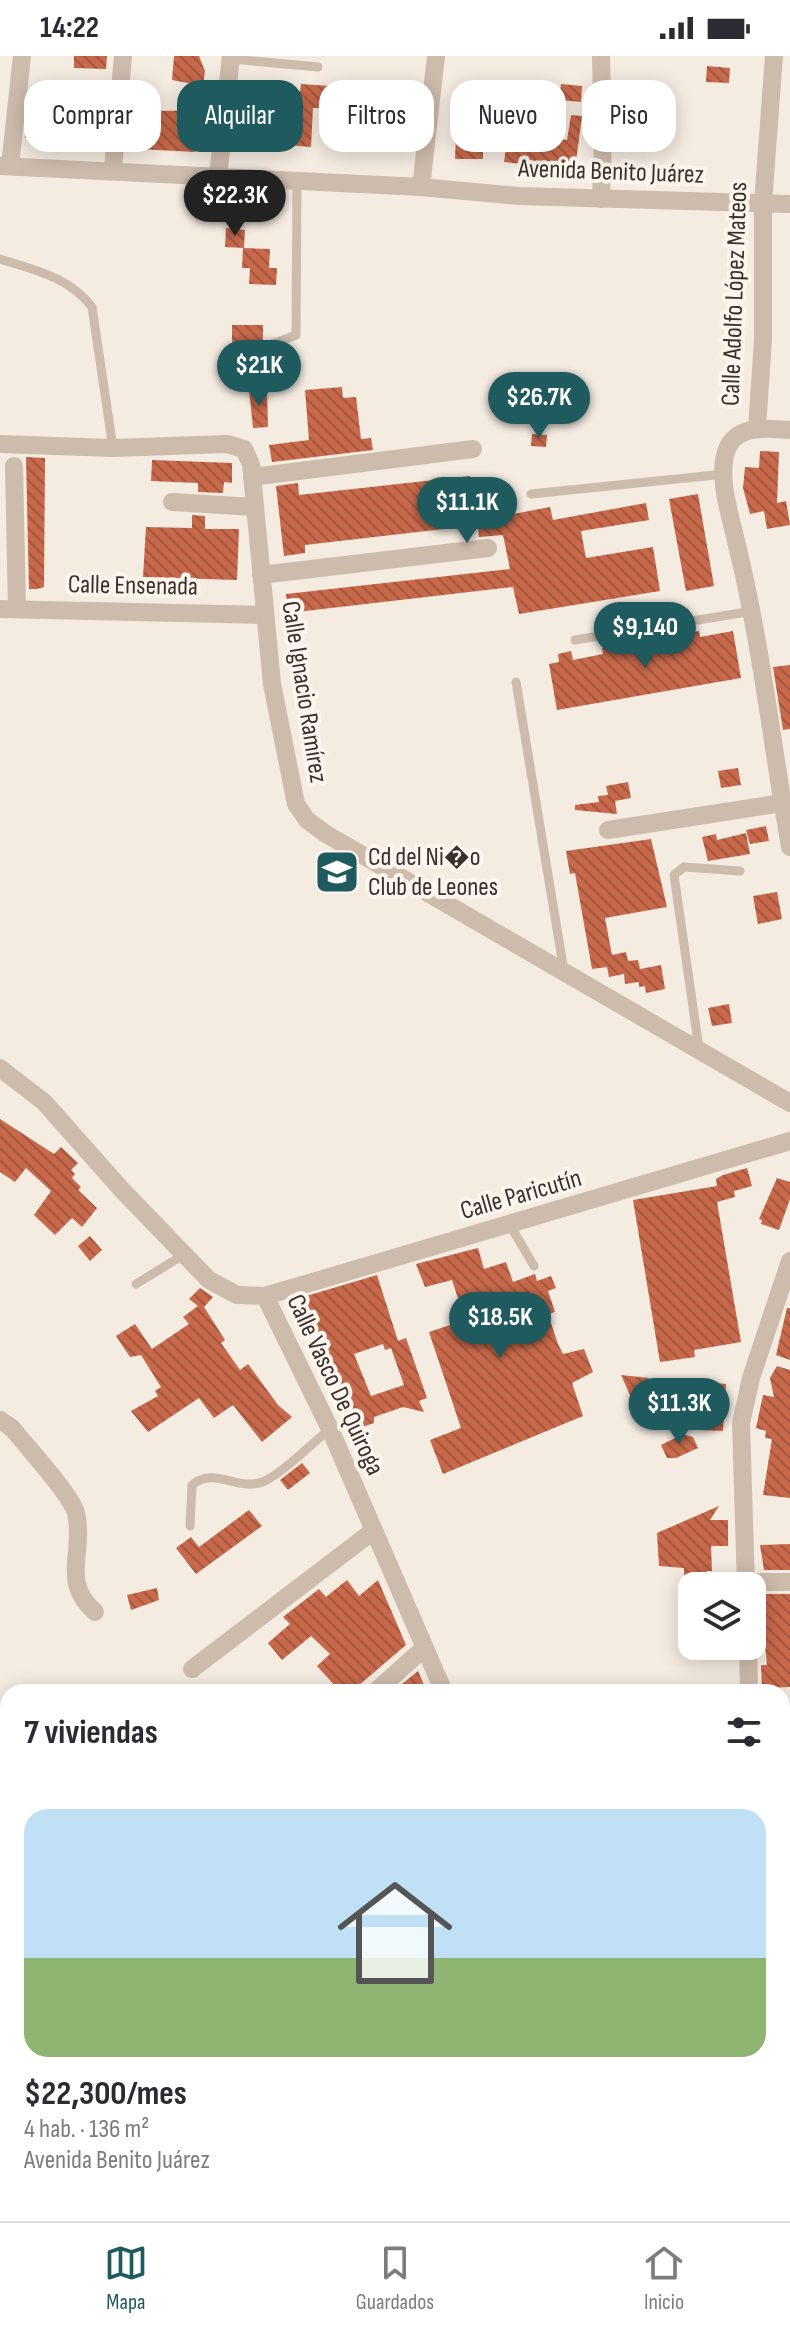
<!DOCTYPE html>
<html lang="es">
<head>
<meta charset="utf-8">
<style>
	:root { --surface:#fff; --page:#f7f7f7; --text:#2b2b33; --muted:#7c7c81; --line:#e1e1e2; --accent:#1f5a5e }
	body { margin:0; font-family:"Sofia Sans Condensed",sans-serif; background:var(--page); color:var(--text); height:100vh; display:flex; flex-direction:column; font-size:30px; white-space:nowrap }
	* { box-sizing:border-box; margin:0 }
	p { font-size:26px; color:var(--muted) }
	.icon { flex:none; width:44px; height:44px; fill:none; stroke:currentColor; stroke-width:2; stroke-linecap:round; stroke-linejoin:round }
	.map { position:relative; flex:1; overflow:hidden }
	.side { position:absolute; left:0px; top:1628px; width:790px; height:538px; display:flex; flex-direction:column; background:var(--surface); border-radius:24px 24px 0 0; box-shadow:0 4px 20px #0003 }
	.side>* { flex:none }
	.hud { position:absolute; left:24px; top:24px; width:742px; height:72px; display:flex; gap:16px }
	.tools { position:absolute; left:678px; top:1516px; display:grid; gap:16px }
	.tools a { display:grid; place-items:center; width:88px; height:88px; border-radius:16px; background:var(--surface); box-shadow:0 4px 20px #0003; font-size:40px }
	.price { position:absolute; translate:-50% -68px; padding:0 18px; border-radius:28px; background:var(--accent); color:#fff; font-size:26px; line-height:52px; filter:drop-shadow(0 2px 4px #0008) }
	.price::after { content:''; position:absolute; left:50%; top:48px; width:24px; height:18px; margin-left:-12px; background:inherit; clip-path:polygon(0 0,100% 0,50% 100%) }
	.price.on { background:#222; color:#fff }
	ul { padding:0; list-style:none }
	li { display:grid; align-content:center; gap:16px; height:424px; padding:0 24px }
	li span { display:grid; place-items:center; height:248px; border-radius:24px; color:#555 }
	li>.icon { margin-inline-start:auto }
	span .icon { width:144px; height:144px; fill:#fffc; stroke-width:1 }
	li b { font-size:34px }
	h2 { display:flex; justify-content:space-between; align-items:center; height:96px; padding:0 24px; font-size:34px }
	.tag { padding:0 28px; border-radius:24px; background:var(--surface); box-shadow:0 4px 20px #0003; font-size:28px; line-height:72px }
	.tag.on { background:var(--accent); color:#fff }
	.status { display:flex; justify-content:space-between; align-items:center; height:56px; padding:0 40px; background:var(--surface); direction:ltr }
	.status svg { height:22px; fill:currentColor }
	.tab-bar { display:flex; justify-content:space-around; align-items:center; height:112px; border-top:2px solid var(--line); background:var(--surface); font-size:22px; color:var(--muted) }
	.tab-bar a { display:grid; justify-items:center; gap:4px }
	.tab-bar .on { color:var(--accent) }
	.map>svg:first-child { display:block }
</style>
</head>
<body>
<div class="status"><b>14:22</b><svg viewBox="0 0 49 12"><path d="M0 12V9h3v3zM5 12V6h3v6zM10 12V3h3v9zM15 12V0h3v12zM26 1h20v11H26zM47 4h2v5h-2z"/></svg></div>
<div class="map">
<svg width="790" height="2165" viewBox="0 0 790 2165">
	<defs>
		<pattern id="building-back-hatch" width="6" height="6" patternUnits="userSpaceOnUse" patternTransform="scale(2)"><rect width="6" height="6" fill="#c8694b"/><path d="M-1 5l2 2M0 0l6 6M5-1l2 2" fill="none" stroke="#a4573f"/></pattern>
	</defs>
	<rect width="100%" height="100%" fill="#f4ebe1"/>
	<g fill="url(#building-back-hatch)" fill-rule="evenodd">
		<path d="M74,0H107L106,13L74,12Z"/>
		<path d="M174,0H199L205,15L203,30L172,24Z"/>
		<path d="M707,10L730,12L729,27L706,26Z"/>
		<path d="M301,28L331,30L329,52H313L311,91L234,85L236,66L279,69L273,59L289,60L292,35L300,36Z"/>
		<path d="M561,28L582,30L581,46L559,44Z"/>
		<path d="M658,34L672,36L669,57H672V77H654Z"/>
		<path d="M73,37H91V53L73,52L63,60L62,69H57L56,84L25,82L28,52L47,54V46L73,49Z"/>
		<path d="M131,43L148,44V54L156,55L212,54L210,75L198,74L195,96L138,93L140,83H133L134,72L129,65Z"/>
		<path d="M571,59L582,60L576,106L575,111L569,109L567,119L538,117L539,110L504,106L506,92L516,94L517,87L543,91L544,81L567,84Z"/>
		<path d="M456,81H483V103H455Z"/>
		<path d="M226,172L245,174L244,192L225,191Z"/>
		<path d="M243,192L270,193L269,212H277L276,229L249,228L250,212H242Z"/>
		<path d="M232,269H263V284L232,286Z"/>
		<path d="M342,331L343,342L356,341L361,383L371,382L373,394L272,406L269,389L309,384L305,334Z"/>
		<path d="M249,333H267L268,371L253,372Z"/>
		<path d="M532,378L547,379L546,391L531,390Z"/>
		<path d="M760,395L779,396L777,447L786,445L790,469L767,473L764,455L750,458L743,432L745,411L759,412Z"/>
		<path d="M26,401L45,402L44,531L37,533H29Z"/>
		<path d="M152,404L232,407V427L224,426L223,437L198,436V427L151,425Z"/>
		<path d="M470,420L473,445L490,443L492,462L550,451L553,464L646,447L649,464L581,475L586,502L653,491L660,535L519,558L513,531L288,557L286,538L510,513L503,479L479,481L478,469L305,489V497L284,500L276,430L298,427L299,439Z"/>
		<path d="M698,438L714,530L686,535L669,443Z"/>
		<path d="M192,459L205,460V473H239L237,524L143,521L146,471L192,472Z"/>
		<path d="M699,575L700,581L733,575L741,622L557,654L549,608L559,606L558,598L571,595L573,604L603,598L602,592L622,589L623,595L674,586L673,579Z"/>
		<path d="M790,609V673L783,674L773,611Z"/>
		<path d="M738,712L741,729L721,732L718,715Z"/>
		<path d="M628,726L631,742L615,745L617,758L575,754V749L599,746L598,740L608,739L606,730Z"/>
		<path d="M766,770L769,785L750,788L746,774Z"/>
		<path d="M746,777L750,798L708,805L702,781L716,778L717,784Z"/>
		<path d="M651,783L667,851L605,862L612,899L626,896L628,905L638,904L640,913L661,909L665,933L646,937L645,930L639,931V926L625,928L624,918L609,921L607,911L592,913L575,817L570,818L566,795Z"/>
		<path d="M777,836L782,863L758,868L753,840Z"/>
		<path d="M729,948L732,967L712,970L708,952Z"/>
		<path d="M0,1063L54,1098L61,1091L78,1107L71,1114L75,1118L72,1122L81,1131L78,1134L97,1152L82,1171L72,1162L55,1179L34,1159L51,1135L26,1112L15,1126L0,1116Z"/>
		<path d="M747,1112L752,1130L734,1135L735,1141L717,1146L741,1286L694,1294L695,1301L660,1306L633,1144L717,1130L716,1123L723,1119Z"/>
		<path d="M777,1122L790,1126V1143L779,1174L761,1168L762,1164L759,1163Z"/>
		<path d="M90,1180L102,1194L90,1205L78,1190Z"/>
		<path d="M478,1192L484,1213L506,1206L513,1226L535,1218L537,1225L551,1220L556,1232L548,1235L555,1256L548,1258L558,1288L563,1298L584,1293L593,1316L572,1327L583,1360L443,1418L430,1384L461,1372L429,1276L465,1264L452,1224L425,1231L416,1208Z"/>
		<path d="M377,1219L398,1285L406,1282L427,1342L419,1345L424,1356L403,1351L374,1361V1367L356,1373L334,1327L325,1331L310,1296L323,1292L311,1254L297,1258L293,1244ZM383,1288L385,1294L391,1292L404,1329L371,1340L354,1298Z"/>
		<path d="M200,1232L213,1241L204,1251L225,1284L221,1287L240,1314L248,1308L278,1349L292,1361L262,1386L233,1349L214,1362L199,1342L148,1376L131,1355L158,1340L155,1335L161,1331L141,1299L130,1301L116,1280L135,1268L152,1293L189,1268L183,1261L198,1250L189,1243Z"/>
		<path d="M787,1252H790V1304L776,1299Z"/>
		<path d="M777,1310L790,1314V1442L763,1439L772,1383L765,1382L766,1375L756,1372L763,1339L774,1341L770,1322Z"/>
		<path d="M621,1319L649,1322L634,1348Z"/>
		<path d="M693,1325L726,1328L723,1375L700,1374L703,1338L692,1337Z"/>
		<path d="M683,1378L693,1381L698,1392L676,1402H667L661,1389Z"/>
		<path d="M302,1407L310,1417L288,1434L280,1424Z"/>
		<path d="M719,1450L710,1464H728V1490H711L712,1515H707V1523L684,1525V1512L659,1510L657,1477Z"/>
		<path d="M249,1454L262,1470L196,1518L176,1492L191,1481L199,1491Z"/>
		<path d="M790,1488V1514H764L760,1489Z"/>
		<path d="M347,1524L359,1540L378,1524L406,1589L351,1636L341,1630L338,1633L317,1610L330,1598L311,1580L282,1604L268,1587L290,1568L283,1561L319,1533L326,1541Z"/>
		<path d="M157,1532L159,1544L131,1554L127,1539Z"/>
		<path d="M760,1538H790V1631L762,1632L761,1609H767Z"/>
		<path d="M418,1615L427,1636H393L396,1633Z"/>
	</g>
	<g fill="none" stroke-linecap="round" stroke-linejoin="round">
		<g stroke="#cdbbac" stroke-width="9">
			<path d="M231,3L318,11"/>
			<path d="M0,203C35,214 69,221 92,251L113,392"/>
			<path d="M259,293L296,279L297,125"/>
			<path d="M531,438L725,418"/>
			<path d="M575,584L753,555"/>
			<path d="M516,626L564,915"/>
			<path d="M699,993L674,819L684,811L740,815"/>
			<path d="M510,1169L534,1210"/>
			<path d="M136,1228L185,1198"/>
			<path d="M190,1470L192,1429C214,1411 234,1433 259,1427C277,1423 313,1386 330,1373"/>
			<path d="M536,2165L537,2158"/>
		</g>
		<g stroke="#cdbbac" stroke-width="18">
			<path d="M601,0L603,85L601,143"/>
			<path d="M0,110L421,131L519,140L790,148"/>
			<path d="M10,110L22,0"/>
			<path d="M113,113L123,0"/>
			<path d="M218,121L231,0"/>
			<path d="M421,131L436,0"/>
			<path d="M757,372L763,284V147L774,0"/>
			<path d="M790,374C770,373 741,368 729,389C715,414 730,459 736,485C761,586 772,689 790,791"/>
			<path d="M0,388L113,392L227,388L244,393L251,408L272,628L296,748L307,764L326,778L790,1047"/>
			<path d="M14,410L17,553"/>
			<path d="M252,421L473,393"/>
			<path d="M172,446L255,451"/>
			<path d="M261,519L488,492"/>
			<path d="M0,553L264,559"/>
			<path d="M608,774L782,747"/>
			<path d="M0,1012L44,1046L122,1134L209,1224L237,1239L265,1240L790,1085"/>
			<path d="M265,1240L330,1373L444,1636"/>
			<path d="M0,1364L12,1372C26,1390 71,1438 76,1457C85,1497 60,1525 95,1556"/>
			<path d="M746,1526H790"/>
			<path d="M746,1530L741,1367L751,1322L790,1205"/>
			<path d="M748,1590L749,1636"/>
			<path d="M192,1613L373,1475"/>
			<path d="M375,1636L424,1592"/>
			<path d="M0,1687L8,1692"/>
			<path d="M782,1783H790"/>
			<path d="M0,1911L8,1915"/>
			<path d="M782,2119H790"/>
		</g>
		<g stroke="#cdbbac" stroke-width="20">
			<path d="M782,1950H790"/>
			<path d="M150,2165L161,2158"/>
		</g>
	</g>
	<defs>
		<g id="school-square" transform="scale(2.3)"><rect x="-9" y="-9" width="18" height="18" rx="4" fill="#1f5a5e" stroke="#fbf5ee"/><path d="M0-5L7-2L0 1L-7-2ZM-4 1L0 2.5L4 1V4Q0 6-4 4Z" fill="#fff"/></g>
	</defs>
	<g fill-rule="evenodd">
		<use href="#school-square" x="337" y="816"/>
	</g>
	<g text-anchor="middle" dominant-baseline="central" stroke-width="8" stroke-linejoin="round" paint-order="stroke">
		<g font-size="26" fill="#3b302b" stroke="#fbf5ee">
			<text transform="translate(611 116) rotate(2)">Avenida Benito Juárez</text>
			<text transform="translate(735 238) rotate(-88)">Calle Adolfo López Mateos</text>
			<text transform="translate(133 530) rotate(1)">Calle Ensenada</text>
			<text transform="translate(304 636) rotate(81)">Calle Ignacio Ramírez</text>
			<text transform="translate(521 1139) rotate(-16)">Calle Paricutín</text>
			<text transform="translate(335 1329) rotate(65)">Calle Vasco De Quiroga</text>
		</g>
		<g font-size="26" fill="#3b302b" stroke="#fbf5ee" text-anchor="start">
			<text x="368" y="801">Cd del Ni�o<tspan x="368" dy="30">Club de Leones</tspan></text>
		</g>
	</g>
</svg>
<div class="tools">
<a><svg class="icon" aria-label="layers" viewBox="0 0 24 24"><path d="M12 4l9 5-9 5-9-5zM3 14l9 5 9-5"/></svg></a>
</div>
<b class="price on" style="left:235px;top:182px">$22.3K</b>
<b class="price" style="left:259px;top:352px">$21K</b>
<b class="price" style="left:539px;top:384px">$26.7K</b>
<b class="price" style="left:467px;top:489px">$11.1K</b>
<b class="price" style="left:645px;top:614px">$9,140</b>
<b class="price" style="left:500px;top:1304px">$18.5K</b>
<b class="price" style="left:679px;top:1390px">$11.3K</b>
<div class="hud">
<a class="tag">Comprar</a>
<a class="tag on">Alquilar</a>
<a class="tag">Filtros</a>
<a class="tag">Nuevo</a>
<a class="tag">Piso</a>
</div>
<section class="side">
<h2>7 viviendas<svg class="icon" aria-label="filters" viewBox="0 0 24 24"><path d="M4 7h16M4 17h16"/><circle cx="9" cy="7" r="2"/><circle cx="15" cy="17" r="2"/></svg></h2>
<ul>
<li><span style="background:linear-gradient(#bfe0f5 60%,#8fb573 0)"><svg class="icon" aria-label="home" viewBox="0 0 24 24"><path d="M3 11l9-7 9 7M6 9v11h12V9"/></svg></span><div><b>$22,300/mes</b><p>4 hab. · 136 m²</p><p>Avenida Benito Juárez</p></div></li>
</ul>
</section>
</div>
<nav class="tab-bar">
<a class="on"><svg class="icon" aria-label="map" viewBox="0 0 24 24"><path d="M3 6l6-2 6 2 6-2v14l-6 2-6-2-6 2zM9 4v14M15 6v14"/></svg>Mapa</a>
<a><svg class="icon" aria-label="saved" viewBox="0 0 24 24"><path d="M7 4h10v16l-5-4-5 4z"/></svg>Guardados</a>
<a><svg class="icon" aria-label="home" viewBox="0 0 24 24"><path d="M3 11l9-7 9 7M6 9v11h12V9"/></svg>Inicio</a>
</nav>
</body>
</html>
